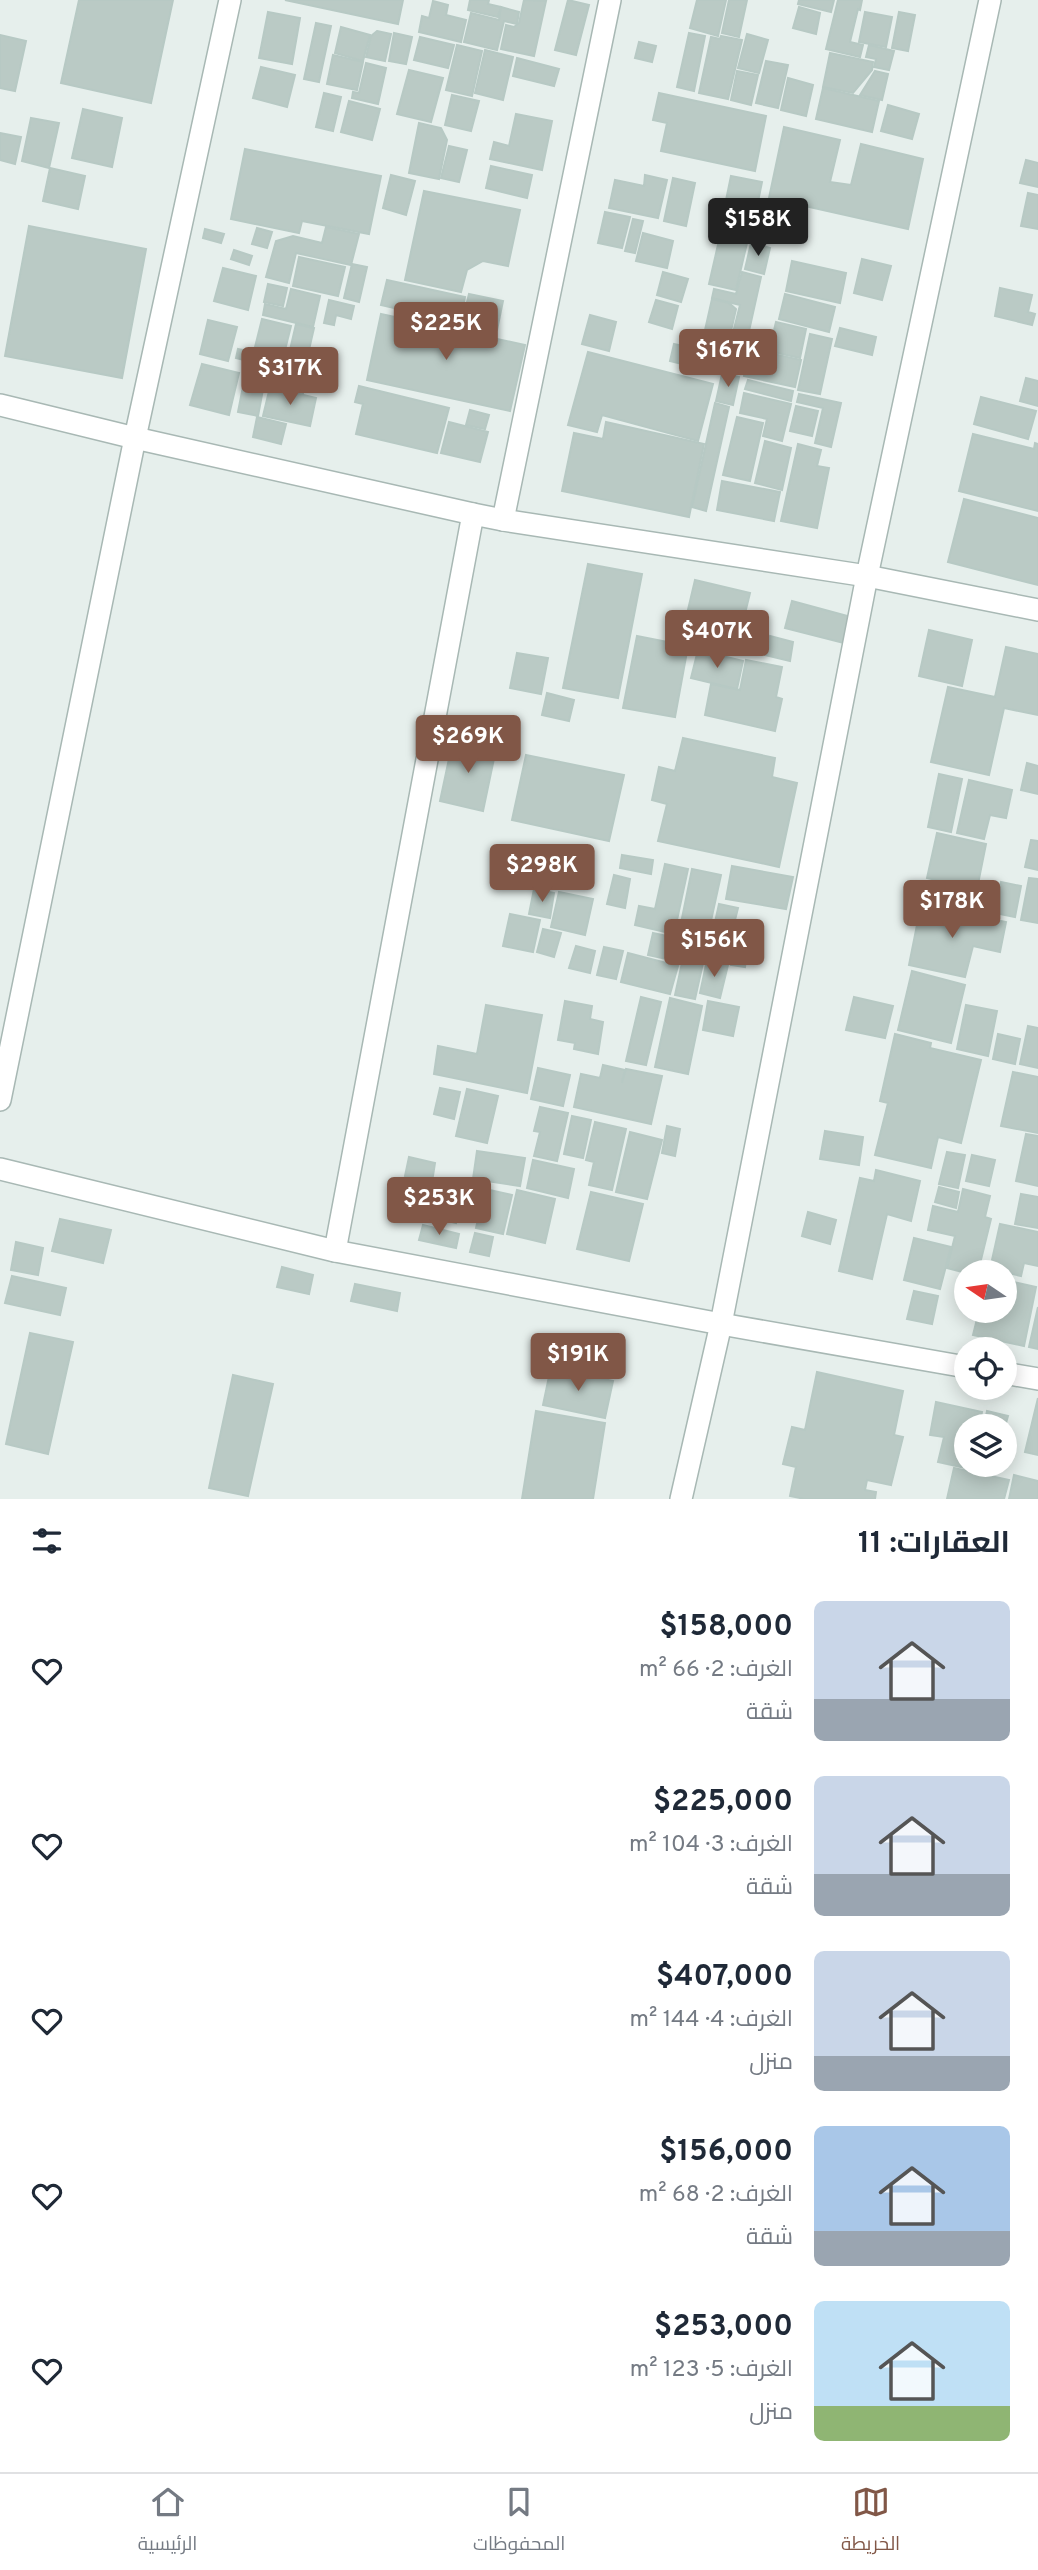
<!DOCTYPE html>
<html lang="ar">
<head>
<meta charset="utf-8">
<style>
	:root { --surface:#fff; --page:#f2f2f3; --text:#1f2937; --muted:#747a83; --line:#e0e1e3; --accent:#815747 }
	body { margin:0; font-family:Overpass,Cairo,sans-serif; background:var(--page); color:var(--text); direction:rtl; height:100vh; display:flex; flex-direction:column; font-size:26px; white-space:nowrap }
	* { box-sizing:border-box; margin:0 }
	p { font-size:23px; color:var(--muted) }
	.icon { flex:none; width:38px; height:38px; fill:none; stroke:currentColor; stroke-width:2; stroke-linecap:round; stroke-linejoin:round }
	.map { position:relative; height:1499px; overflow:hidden; direction:ltr }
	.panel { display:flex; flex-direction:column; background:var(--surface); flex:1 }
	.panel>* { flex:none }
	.needle { width:46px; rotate:283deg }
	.fabs { position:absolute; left:954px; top:1260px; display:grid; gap:14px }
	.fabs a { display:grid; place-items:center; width:63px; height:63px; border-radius:50%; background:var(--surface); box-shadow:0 4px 18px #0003; font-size:35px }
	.price { position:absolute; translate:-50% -60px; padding:0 16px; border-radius:7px; background:var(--accent); color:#fff; font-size:23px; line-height:46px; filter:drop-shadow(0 2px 4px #0008) }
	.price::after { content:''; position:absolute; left:50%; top:42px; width:21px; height:16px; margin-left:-10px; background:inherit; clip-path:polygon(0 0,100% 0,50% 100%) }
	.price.current { background:#222; color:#fff }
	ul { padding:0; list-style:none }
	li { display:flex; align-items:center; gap:21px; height:175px; padding:0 28px }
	li span { display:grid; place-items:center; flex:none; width:196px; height:140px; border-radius:10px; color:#555 }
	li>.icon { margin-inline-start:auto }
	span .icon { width:84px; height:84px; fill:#fffc; stroke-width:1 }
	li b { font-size:30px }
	h2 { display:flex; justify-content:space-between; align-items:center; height:84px; padding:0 28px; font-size:30px }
	.tabs { display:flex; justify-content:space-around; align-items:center; height:98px; border-top:2px solid var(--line); background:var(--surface); font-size:19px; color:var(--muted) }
	.tabs a { display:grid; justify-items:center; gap:4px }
	.tabs .current { color:var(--accent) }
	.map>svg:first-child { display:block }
</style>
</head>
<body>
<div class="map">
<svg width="1038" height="1499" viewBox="0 0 1038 1499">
	<rect width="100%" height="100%" fill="#e6efec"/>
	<g fill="#bacac5" stroke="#b7c9c4" stroke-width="2">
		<path d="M79,0H173L151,103L61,83Z"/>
		<path d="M285,0H403L398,24Z"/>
		<path d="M470,0H489L488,4L501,7L498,17L468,10Z"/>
		<path d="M524,0L546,1L534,56L501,49L506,25L514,27L519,23Z"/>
		<path d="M568,0L589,5L576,55L555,50Z"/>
		<path d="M697,0H726L718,36L690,28Z"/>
		<path d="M729,0H747L739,37L722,33Z"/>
		<path d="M799,0H834L831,12L798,4Z"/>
		<path d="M838,0H862L860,10L858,9L850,42L863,45L860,57L826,49Z"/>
		<path d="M433,1L448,5L446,15L466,20L461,42L419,32L422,16L429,18Z"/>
		<path d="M501,7L519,12L517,24L504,21L497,50L464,42L471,13L499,20Z"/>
		<path d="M799,7L820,13L816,34L793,28Z"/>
		<path d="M268,12L300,18L292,64L259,58Z"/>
		<path d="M865,12L892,17L886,47L859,42Z"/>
		<path d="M899,12L915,15L908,51L892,48Z"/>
		<path d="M316,23L331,26L319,82L304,79Z"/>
		<path d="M341,27L370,35L363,61L335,53Z"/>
		<path d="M377,31L391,34L385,61L366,57L371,36Z"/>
		<path d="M394,33L412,37L406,64L389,61Z"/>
		<path d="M689,33L705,36L694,91L677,87Z"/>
		<path d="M747,34L768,40L759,73L738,68Z"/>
		<path d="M0,35L26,41L15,91L0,88Z"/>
		<path d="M721,36L742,40L728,99L699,93L711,37L720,39Z"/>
		<path d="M420,37L454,45L448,68L414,60Z"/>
		<path d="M639,42L656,46L652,62L635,58Z"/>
		<path d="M457,45L482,51L472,96L446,90Z"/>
		<path d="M869,45L894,51L889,70L874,67L876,59L866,57Z"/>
		<path d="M485,50L513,57L503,100L475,93Z"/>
		<path d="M830,53L873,62L872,70L853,93L823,87Z"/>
		<path d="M333,55L363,62L357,90L327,84Z"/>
		<path d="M517,58L559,69L554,86L513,76Z"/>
		<path d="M766,61L788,65L778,108L756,103Z"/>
		<path d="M366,63L386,68L378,104L352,98L353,92L359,93Z"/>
		<path d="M261,67L295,75L287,107L253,98Z"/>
		<path d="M409,70L443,78L431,122L397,114Z"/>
		<path d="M737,71L758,75L751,105L731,100Z"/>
		<path d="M875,71L888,74L882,100L860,95Z"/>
		<path d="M788,78L813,85L806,116L781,110Z"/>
		<path d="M823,88L879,101L872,132L816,119Z"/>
		<path d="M324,93L341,97L333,131L316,127Z"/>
		<path d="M659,93L766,116L755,171L661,151L667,123L653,120Z"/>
		<path d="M452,95L479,101L471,131L445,125Z"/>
		<path d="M349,101L380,109L372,140L341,132Z"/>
		<path d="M888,105L919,114L912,139L881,131Z"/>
		<path d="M83,109L122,118L112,167L72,158Z"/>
		<path d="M516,114L552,121L542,170L490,159L494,142L509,146Z"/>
		<path d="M31,118L59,123L49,168L22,161Z"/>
		<path d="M419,123L441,128L447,140L439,179L409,173Z"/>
		<path d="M784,127L840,140L830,182L851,185L861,144L923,159L908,229L769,198Z"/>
		<path d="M0,133L21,137L15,164L0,160Z"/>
		<path d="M449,146L467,150L459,182L441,178Z"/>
		<path d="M245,149L381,176L369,234L302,221L299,233L231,219Z"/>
		<path d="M1026,160L1038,163V187L1020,183Z"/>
		<path d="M491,166L532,175L527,198L486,188Z"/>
		<path d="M50,168L85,176L78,209L43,201Z"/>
		<path d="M391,175L415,181L406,215L383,208Z"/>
		<path d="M645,175L667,180L658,218L609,208L615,180L644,186Z"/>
		<path d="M731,176L762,182L750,241L719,234Z"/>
		<path d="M673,178L695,183L686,226L664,221Z"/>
		<path d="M424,191L520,210L508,266L483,261L467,270L461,292L405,280Z"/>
		<path d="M1028,193L1038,195V229L1021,226Z"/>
		<path d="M605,212L630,217L622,248L598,243Z"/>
		<path d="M633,219L643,221L635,253L625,251Z"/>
		<path d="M29,226L146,249L122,378L5,356Z"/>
		<path d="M326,227L359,234L351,265L296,253L289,283L266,277L276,241L293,236L322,243Z"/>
		<path d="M257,228L272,232L267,248L252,244Z"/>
		<path d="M205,229L224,234L221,243L203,238Z"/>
		<path d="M643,233L673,241L667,268L636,261Z"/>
		<path d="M720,236L747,243L736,290L709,284Z"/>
		<path d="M751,243L770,248L764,274L745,269Z"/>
		<path d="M234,250L252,256L249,265L231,259Z"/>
		<path d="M299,257L345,267L338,296L293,286Z"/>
		<path d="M862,259L891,266L882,300L854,293Z"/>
		<path d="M792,261L846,273L840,303L786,291Z"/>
		<path d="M352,264L367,267L359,302L344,298Z"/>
		<path d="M223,268L256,276L248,310L214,301Z"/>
		<path d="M663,272L688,279L681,302L657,295Z"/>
		<path d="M742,272L761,277L747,340L732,337L740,305L712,298L714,289L736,294Z"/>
		<path d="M387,280L465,297L460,323L381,305Z"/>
		<path d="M268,284L287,288L283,306L264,302Z"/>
		<path d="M1000,288L1032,295L1028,312L1035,314L1032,325L995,316Z"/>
		<path d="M291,289L320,296L313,327L263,315L265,304L286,309Z"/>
		<path d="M469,294L503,301L497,330L462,322Z"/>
		<path d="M785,294L835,307L829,332L779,319Z"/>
		<path d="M712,299L729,303L736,309L728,344L703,339Z"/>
		<path d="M329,300L354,306L351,319L336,315L334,325L324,323Z"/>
		<path d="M656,300L678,306L672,329L649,322Z"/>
		<path d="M381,314L525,345L510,411L367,380Z"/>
		<path d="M590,315L616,322L609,351L582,344Z"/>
		<path d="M262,319L291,326L284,354L255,347Z"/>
		<path d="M208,320L237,327L228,361L200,354Z"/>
		<path d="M776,322L806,329L800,358L769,351Z"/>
		<path d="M296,324L314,328L308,354L290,350Z"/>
		<path d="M840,328L876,337L872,355L835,346Z"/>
		<path d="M810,334L832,339L820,394L798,390Z"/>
		<path d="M674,344L710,352L712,344L725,348L719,373L670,361Z"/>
		<path d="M238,349L275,356L269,386L264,384L258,416L238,412L248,361L236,358Z"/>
		<path d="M750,349L801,360L795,387L744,376Z"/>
		<path d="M588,352L713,384L698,441L602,415L597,432L568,425Z"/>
		<path d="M279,354L310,361L303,393L273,386Z"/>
		<path d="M202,364L239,373L229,415L190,405Z"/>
		<path d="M722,374L739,377L733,405L716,401Z"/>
		<path d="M1026,378L1038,381V406L1020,401Z"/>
		<path d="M748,380L793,391L791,401L745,389Z"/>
		<path d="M359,386L449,408L437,453L356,434L363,404L355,402Z"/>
		<path d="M270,387L316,398L310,426L263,416Z"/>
		<path d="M744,393L791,404L782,441L763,436L767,419L740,413Z"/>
		<path d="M799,394L841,403L831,447L815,443L823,408L797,402Z"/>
		<path d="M981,397L1036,411L1028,439L974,424Z"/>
		<path d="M715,403L729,407L706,511L692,507Z"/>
		<path d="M796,406L818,411L812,436L790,431Z"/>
		<path d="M470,410L489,415L485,429L466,425Z"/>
		<path d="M257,417L286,424L281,444L253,437Z"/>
		<path d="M737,417L763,423L750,481L723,475Z"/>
		<path d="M449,422L488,432L480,462L441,453Z"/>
		<path d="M606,422L704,444L689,517L562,491L574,433L603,439Z"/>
		<path d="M973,434L1034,449L1035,443L1038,444V511L959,491Z"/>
		<path d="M765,441L791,448L782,490L755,483Z"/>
		<path d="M798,444L821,450L817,466L829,468L817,528L781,521Z"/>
		<path d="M722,481L780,492L774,521L717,510Z"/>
		<path d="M964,499L1038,518V585L948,562Z"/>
		<path d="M588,564L642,574L618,698L563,688Z"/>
		<path d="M695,580L750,593L735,654L704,646L711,620L687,614Z"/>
		<path d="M792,601L851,617L844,643L785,628Z"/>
		<path d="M686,619L706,623L700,648L680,644Z"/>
		<path d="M929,630L972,640L962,686L919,676Z"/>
		<path d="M637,636L688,646L675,717L623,708Z"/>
		<path d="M770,636L793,642L790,661L765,655Z"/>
		<path d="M1006,647L1038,654V715L1004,708L989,775L931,762L948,687L995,697Z"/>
		<path d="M698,650L743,661L737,689L691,678Z"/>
		<path d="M517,653L548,658L541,694L510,688Z"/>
		<path d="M746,660L782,667L776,697L782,699L775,731L705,715L711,684L740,690Z"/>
		<path d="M547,693L574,700L569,721L542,715Z"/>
		<path d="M683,738L775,758L772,777L797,783L779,867L658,841L667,804L652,800L659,767L675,771Z"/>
		<path d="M453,740L496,749L483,811L440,801Z"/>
		<path d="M526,755L624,775L609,841L512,820Z"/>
		<path d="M1027,763L1038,766V794L1021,790Z"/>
		<path d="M939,774L962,779L951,832L928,827Z"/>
		<path d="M969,780L1012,790L1006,818L990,815L984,839L957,833Z"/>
		<path d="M937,833L986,844L977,889L927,878Z"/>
		<path d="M1031,840L1038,841V870L1025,867Z"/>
		<path d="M622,855L653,860L651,874L620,868Z"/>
		<path d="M665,864L688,869L674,934L635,925L639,906L655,909Z"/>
		<path d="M732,866L793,877L786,909L726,899Z"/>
		<path d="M692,869L721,875L707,939L679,933Z"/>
		<path d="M614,875L630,879L625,908L607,904Z"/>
		<path d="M1029,878L1038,879V923L1021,920Z"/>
		<path d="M1001,882L1021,886L1015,917L995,913Z"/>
		<path d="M534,889L554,893L550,918L529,914Z"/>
		<path d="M559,892L593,899L585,935L551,927Z"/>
		<path d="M719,904L738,908L730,940L712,936Z"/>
		<path d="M921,905L1006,922L1000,952L973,946L965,977L909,965Z"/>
		<path d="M510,914L540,920L533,952L503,946Z"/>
		<path d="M543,929L561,933L554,957L537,952Z"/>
		<path d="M653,933L681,939L676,961L648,955Z"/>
		<path d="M687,940L707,945L695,999L675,995Z"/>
		<path d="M733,941L748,943L745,967L731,965Z"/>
		<path d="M576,946L595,951L590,973L569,968Z"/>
		<path d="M604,947L623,951L616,979L597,975Z"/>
		<path d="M628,953L678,966L670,994L621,982Z"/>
		<path d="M707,960L728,965L720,998L700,993Z"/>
		<path d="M912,971L965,985L951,1043L898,1030Z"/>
		<path d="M641,997L661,1002L646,1065L626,1061Z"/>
		<path d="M854,997L893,1006L885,1038L846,1030Z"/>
		<path d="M670,998L702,1006L688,1074L655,1067Z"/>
		<path d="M565,1001L592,1006L590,1019L603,1022L598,1054L574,1049L575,1043L558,1040Z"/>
		<path d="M708,1001L739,1007L733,1036L703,1030Z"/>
		<path d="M486,1005L542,1015L527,1093L434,1074L438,1046L477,1054Z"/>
		<path d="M966,1005L997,1011L988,1056L957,1049Z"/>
		<path d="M1028,1026L1038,1028V1068L1020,1064Z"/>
		<path d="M895,1034L931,1043L930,1048L981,1060L961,1143L938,1137L931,1168L875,1155L888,1103L880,1101Z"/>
		<path d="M998,1034L1020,1039L1015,1064L993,1059Z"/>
		<path d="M603,1065L625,1070L622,1083L626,1069L662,1076L651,1124L574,1107L581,1074L600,1078Z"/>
		<path d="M538,1068L570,1075L563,1106L531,1099Z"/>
		<path d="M1013,1072L1038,1077V1133L1001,1126Z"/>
		<path d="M440,1088L460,1092L454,1119L434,1114Z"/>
		<path d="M467,1089L498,1096L487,1143L456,1136Z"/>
		<path d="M540,1107L568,1113L557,1161L534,1156L540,1132L534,1131Z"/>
		<path d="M572,1116L591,1120L583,1158L564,1154Z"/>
		<path d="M595,1122L626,1129L612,1190L589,1185L594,1162L586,1160Z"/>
		<path d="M667,1126L680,1129L675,1156L662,1153Z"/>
		<path d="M825,1131L863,1137L859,1165L820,1159Z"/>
		<path d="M630,1132L662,1140L647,1199L616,1192Z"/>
		<path d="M1026,1134L1038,1136V1186L1016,1181Z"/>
		<path d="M477,1151L525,1158L520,1186L473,1179Z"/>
		<path d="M947,1152L965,1155L958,1188L939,1184Z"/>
		<path d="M972,1155L995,1160L989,1186L966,1181Z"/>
		<path d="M409,1157L435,1163L432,1182L405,1176Z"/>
		<path d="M533,1160L574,1169L568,1198L527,1188Z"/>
		<path d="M876,1170L920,1181L911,1221L887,1214L872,1279L839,1271L860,1178L874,1181Z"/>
		<path d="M410,1181L444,1188L436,1222L403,1215Z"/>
		<path d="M939,1187L959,1192L956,1208L935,1202Z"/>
		<path d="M485,1189L512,1195L503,1234L476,1228Z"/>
		<path d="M963,1189L990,1196L985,1217L991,1219L978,1272L966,1273L947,1268L955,1236L928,1230L933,1206L958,1212Z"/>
		<path d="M446,1190L463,1194L456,1223L439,1219Z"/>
		<path d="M517,1190L555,1199L545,1243L507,1234Z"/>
		<path d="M591,1192L643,1204L629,1261L577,1249Z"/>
		<path d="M1021,1194L1038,1197V1228L1015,1224Z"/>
		<path d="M808,1212L836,1220L830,1244L802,1236Z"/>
		<path d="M60,1219L111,1230L103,1263L52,1251Z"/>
		<path d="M1000,1224L1038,1232V1266L1024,1263L1021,1276L990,1269Z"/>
		<path d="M423,1225L459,1234L456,1248L419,1240Z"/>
		<path d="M475,1233L493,1237L489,1256L470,1252Z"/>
		<path d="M914,1238L951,1247L940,1289L904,1280Z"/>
		<path d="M16,1242L43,1248L38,1275L11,1270Z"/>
		<path d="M282,1267L313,1275L309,1294L277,1287Z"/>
		<path d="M12,1276L66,1288L60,1315L5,1303Z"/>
		<path d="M1004,1280L1036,1287L1024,1346L973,1335L979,1311H1004Z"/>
		<path d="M355,1284L400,1293L397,1311L351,1301Z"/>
		<path d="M914,1291L938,1296L932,1324L907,1319Z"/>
		<path d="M1038,1307V1349L1029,1347Z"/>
		<path d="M30,1333L73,1342L48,1454L6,1444Z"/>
		<path d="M551,1367L613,1381L605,1418L543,1405Z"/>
		<path d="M817,1372L903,1391L894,1435L903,1437L891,1485L867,1480L865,1490L876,1492L875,1499H805L790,1496L796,1467L783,1464L792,1427L805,1430Z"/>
		<path d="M233,1375L273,1384L248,1496L209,1488Z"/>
		<path d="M1038,1398V1455L1025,1452Z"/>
		<path d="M936,1402L982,1412L979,1426H966V1465H971L970,1469L938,1462L944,1437L930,1435Z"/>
		<path d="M536,1411L605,1423L593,1499H522Z"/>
		<path d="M987,1411L1008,1416L1004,1430V1426H984Z"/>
		<path d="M975,1465H997L995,1473L974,1468Z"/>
		<path d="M954,1468L1009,1480L1004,1499H947Z"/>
		<path d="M1014,1475L1038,1481V1499H1009Z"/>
	</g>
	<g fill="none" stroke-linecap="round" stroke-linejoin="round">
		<g stroke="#a8b8b4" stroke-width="24">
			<g id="minor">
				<path d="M0,405L135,438L473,514"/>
				<path d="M503,520L867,576L1038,610"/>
				<path d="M0,1100L135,438L230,0"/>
				<path d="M0,1169L335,1251L721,1324L966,1367"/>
				<path d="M335,1251L473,514L503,520L610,0"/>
				<path d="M1004,1373L1038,1379"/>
				<path d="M681,1499L721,1324L867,576L990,0"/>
			</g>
		</g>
		<use href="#minor" stroke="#fff" stroke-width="21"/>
	</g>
</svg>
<div class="fabs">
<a><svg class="needle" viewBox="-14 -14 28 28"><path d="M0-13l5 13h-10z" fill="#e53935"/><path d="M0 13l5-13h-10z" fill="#747a83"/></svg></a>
<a><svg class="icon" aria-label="locate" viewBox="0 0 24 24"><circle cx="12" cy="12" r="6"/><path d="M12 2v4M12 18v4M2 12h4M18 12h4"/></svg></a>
<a><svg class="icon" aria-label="layers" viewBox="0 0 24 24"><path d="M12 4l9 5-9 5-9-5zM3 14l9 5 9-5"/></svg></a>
</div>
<b class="price current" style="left:758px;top:258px">$158K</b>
<b class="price" style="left:446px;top:362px">$225K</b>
<b class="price" style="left:728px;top:389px">$167K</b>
<b class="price" style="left:290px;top:407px">$317K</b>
<b class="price" style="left:717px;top:670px">$407K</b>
<b class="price" style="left:468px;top:775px">$269K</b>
<b class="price" style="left:542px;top:904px">$298K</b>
<b class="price" style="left:952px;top:940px">$178K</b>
<b class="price" style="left:714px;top:979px">$156K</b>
<b class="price" style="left:439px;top:1237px">$253K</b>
<b class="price" style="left:578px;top:1393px">$191K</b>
</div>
<section class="panel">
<h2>العقارات: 11<svg class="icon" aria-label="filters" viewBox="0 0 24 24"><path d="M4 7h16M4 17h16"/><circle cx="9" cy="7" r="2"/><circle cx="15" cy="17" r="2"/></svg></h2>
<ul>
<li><span style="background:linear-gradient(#c9d6e8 70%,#9aa5b1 0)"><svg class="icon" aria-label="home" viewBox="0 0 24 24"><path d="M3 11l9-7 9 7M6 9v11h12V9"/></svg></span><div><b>$158,000</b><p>الغرف: 2 · 66 m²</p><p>شقة</p></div><svg class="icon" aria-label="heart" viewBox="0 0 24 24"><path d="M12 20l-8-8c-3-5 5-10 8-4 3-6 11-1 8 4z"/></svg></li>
<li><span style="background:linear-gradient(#c9d6e8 70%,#9aa5b1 0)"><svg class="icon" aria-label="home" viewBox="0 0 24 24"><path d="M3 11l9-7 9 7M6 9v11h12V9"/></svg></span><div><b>$225,000</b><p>الغرف: 3 · 104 m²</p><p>شقة</p></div><svg class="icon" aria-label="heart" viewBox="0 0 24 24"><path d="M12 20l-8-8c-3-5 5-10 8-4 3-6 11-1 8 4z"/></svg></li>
<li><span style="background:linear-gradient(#c9d6e8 75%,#9aa5b1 0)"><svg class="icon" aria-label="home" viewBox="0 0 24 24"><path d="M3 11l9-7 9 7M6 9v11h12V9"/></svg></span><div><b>$407,000</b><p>الغرف: 4 · 144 m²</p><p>منزل</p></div><svg class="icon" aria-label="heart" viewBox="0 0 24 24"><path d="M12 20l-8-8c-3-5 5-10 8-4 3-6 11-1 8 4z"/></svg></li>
<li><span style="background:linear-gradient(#a9c7e8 75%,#9aa5b1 0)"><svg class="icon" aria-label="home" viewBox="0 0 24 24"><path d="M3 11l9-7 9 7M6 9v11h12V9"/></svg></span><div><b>$156,000</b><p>الغرف: 2 · 68 m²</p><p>شقة</p></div><svg class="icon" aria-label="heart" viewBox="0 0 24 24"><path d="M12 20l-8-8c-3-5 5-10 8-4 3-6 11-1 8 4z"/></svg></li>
<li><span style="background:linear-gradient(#bfe0f5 75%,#8fb573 0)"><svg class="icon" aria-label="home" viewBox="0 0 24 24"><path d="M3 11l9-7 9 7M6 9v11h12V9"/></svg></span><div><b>$253,000</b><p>الغرف: 5 · 123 m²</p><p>منزل</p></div><svg class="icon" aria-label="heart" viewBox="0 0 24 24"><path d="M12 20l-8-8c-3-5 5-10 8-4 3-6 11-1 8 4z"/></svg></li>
</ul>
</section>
<nav class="tabs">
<a class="current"><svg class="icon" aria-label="map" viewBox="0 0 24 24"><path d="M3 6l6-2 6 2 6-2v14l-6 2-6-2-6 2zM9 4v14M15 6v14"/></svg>الخريطة</a>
<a><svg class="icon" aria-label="saved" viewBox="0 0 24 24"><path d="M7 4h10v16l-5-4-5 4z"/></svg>المحفوظات</a>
<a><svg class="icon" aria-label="home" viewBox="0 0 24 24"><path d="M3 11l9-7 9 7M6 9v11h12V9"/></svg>الرئيسية</a>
</nav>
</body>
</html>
